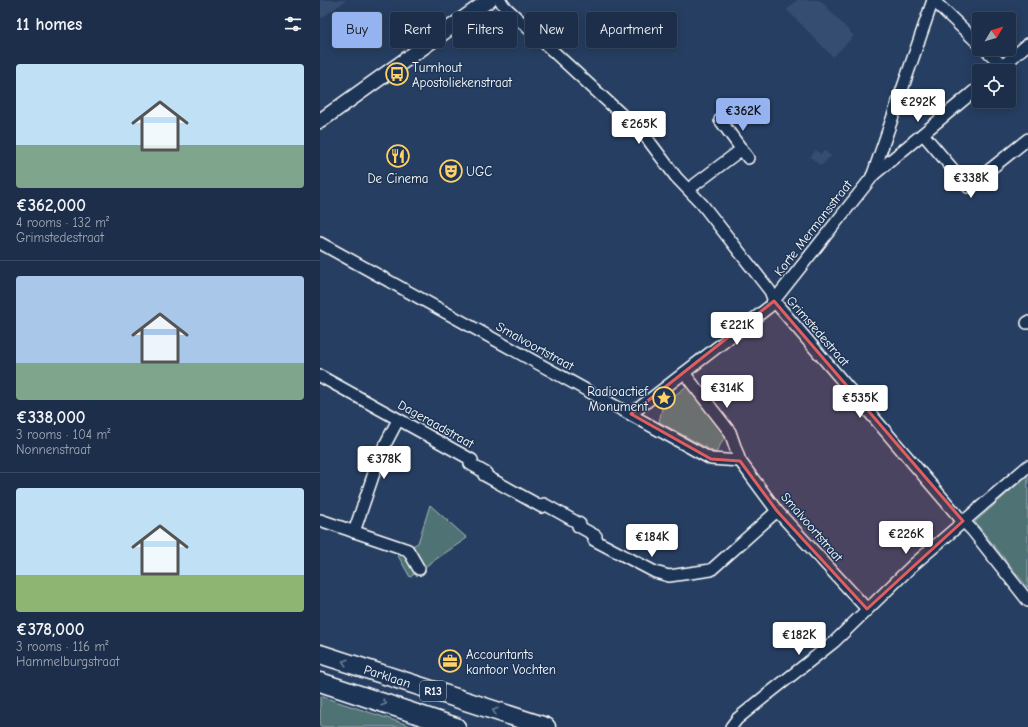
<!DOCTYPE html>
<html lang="en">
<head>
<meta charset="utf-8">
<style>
	:root { --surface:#1c2e49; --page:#253650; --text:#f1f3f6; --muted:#a0a8b4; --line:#3a4a61; --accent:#95b2f1 }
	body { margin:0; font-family:"Comic Neue",sans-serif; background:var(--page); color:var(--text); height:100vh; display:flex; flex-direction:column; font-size:15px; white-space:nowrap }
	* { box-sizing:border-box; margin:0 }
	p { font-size:13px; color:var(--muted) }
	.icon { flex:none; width:22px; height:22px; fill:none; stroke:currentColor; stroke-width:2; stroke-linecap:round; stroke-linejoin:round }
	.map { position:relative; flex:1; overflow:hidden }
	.panel { display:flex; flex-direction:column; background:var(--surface); width:320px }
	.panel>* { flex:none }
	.guide { position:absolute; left:12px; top:12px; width:380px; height:36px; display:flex; gap:8px }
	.needle { width:26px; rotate:52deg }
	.tools { position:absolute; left:652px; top:12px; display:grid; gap:8px }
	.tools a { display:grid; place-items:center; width:44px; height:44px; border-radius:4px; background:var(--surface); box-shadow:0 2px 10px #0003,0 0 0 1px var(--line); font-size:20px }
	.price { position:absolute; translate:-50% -34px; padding:0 9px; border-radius:4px; background:#fff; color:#222; font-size:13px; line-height:26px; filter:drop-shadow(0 1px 2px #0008) }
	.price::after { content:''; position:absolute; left:50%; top:24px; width:12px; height:9px; margin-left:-6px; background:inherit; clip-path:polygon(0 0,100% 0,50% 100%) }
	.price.current { background:var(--accent); color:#111 }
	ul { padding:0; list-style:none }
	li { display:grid; align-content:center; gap:8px; height:212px; padding:0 16px }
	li+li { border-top:1px solid var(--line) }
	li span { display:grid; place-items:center; height:124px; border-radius:4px; color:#555 }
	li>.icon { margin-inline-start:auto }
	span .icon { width:72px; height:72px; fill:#fffc; stroke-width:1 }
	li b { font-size:17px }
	h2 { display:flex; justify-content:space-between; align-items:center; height:48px; padding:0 16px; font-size:17px }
	.tag { padding:0 14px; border-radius:4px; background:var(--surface); box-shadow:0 2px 10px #0003,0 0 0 1px var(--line); font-size:14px; line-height:36px }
	.tag.current { background:var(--accent); color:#111 }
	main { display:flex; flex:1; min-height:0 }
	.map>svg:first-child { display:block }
</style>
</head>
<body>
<main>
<section class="panel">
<h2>11 homes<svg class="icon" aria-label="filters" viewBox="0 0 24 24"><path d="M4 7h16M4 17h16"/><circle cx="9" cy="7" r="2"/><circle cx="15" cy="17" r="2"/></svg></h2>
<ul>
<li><span style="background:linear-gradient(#bfe0f5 65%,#7fa58c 0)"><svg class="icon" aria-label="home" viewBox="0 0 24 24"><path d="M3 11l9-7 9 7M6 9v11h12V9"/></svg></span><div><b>€362,000</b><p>4 rooms · 132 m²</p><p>Grimstedestraat</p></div></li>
<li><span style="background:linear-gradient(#a9c7e8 70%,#7fa58c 0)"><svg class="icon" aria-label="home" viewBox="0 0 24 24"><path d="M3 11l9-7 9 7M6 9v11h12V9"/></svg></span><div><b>€338,000</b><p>3 rooms · 104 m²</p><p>Nonnenstraat</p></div></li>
<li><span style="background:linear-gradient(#bfe0f5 70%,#8fb573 0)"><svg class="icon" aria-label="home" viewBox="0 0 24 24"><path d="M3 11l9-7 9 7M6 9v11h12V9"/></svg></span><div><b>€378,000</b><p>3 rooms · 116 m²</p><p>Hammelburgstraat</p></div></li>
</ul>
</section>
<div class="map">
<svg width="708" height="727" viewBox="0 0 708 727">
	<rect width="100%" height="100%" fill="#263e61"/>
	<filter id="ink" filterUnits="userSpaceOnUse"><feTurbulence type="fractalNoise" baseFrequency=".025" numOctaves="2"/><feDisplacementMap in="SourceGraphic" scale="8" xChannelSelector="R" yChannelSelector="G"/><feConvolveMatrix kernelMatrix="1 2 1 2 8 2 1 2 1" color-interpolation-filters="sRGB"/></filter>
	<g filter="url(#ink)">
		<g fill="#354d70">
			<path d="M0,0H27L0,19Z"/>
			<path d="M477,0H500L534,36L513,57L467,10Z"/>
			<path d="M496,150L501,154L504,150L511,156L501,166L490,157Z"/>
		</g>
		<g fill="#507374" stroke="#a8b9ba">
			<path d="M367,386L405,436L396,453L339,422L343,404Z"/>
			<path d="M708,475V588L655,522Z"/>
			<path d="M110,505L147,538L90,577L77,554L98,543Z"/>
			<path d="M0,696L94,727H0Z"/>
		</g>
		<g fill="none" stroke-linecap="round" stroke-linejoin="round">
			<g stroke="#fff" stroke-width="14">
				<g id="minor">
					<path d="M180,0L184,6L326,137L356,177L382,204L450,291L454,301L638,516L652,530L708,601"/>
					<path d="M613,0L659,44"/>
					<path d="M665,49L683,66"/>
					<path d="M677,71L708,44"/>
					<path d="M400,120L428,158"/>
					<path d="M603,134L648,187L708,139"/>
					<path d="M552,176L659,87"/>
					<path d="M369,189L422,149"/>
					<path d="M0,243L391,459L420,461"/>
					<path d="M707,323L708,322"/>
					<path d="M364,373L410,432L420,461L457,511L547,609"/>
					<path d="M0,376L152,460L150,464L166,473L164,475L222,507L224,504L260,524L258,526L276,536L274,540L335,572L349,576L391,570L457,511"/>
					<path d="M311,414L449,307L552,177L613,0"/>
					<path d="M0,520L88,550L99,569"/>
					<path d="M34,532L54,473L57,460L78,420"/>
					<path d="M411,727L417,719L443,698L514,642L593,565L708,466"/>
				</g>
			</g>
			<g stroke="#fff" stroke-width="17">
				<path id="tertiary" d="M0,121L169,0"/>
			</g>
			<g stroke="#fff" stroke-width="21">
				<g id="primary">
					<path id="s1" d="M0,654L226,727"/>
					<path d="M0,682L136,727"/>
				</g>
			</g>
			<use href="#minor" stroke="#1d3557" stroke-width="11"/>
			<use href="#tertiary" stroke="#1d3557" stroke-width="14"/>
			<use href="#primary" stroke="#1d3557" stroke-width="18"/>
		</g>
		<defs><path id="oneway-chevron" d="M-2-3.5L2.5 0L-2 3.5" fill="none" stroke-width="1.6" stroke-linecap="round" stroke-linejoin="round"/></defs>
		<g stroke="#6c7c92">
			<use href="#oneway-chevron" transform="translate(25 662) rotate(-162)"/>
			<use href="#oneway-chevron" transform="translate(64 703) rotate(18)"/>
			<use href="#oneway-chevron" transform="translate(175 711) rotate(-162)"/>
		</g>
	</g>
	<path fill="#e05e5e" fill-opacity="0.2" stroke="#e05e5e" stroke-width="3" stroke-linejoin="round" d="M454,301L643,521L547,609L457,511L420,461L391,459L311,414Z"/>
	<defs>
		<g id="bus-ring" transform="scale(1.15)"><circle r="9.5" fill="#1d3557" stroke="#ffd166" stroke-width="1.5"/><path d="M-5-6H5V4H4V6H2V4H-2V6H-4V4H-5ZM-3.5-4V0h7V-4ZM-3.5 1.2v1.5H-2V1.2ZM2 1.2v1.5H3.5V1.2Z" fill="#ffd166"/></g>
		<g id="restaurant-ring" transform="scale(1.15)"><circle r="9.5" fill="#1d3557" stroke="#ffd166" stroke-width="1.5"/><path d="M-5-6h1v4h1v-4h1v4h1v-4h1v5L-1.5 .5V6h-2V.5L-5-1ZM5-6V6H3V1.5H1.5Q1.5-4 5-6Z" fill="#ffd166"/></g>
		<g id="theatre-ring" transform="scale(1.15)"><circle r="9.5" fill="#1d3557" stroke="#ffd166" stroke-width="1.5"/><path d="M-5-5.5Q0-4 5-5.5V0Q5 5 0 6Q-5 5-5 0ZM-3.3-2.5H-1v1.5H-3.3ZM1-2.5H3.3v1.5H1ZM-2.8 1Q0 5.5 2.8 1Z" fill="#ffd166"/></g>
		<g id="sight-ring" transform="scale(1.15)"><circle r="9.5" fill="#1d3557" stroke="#ffd166" stroke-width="1.5"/><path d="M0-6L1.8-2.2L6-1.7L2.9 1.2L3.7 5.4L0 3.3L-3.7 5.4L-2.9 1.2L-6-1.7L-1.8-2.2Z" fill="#ffd166"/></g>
		<g id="office-ring" transform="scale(1.15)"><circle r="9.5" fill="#1d3557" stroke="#ffd166" stroke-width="1.5"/><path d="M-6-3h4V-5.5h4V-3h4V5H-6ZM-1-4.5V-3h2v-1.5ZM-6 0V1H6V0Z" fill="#ffd166"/></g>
	</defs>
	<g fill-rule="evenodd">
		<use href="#bus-ring" x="77" y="74"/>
		<use href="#restaurant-ring" x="78" y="156"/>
		<use href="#theatre-ring" x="131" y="171"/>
		<use href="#sight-ring" x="344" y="398"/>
		<use href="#office-ring" x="130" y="661"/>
	</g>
	<g text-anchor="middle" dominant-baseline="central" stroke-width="3" stroke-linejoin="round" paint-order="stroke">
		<rect fill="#1d3557" stroke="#bbc2cd" stroke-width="1" x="100" y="681" width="26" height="20" rx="3"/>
		<g font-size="12" font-weight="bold" fill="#fff">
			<text x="113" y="691">R13</text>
		</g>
		<g font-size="13" fill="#fff" stroke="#1d3557" text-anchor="start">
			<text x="92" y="67">Turnhout<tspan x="92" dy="15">Apostoliekenstraat</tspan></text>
			<text x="146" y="171">UGC</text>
			<text x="78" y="178" text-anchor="middle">De Cinema</text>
			<text x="328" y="391" text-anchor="end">Radioactief<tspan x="328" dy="15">Monument</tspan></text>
			<text x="146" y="654">Accountants<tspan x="146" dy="15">kantoor Vochten</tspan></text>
		</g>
		<g font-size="13" fill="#fff" stroke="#1d3557">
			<text transform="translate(493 228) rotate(-52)">Korte Mermansstraat</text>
			<text transform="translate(498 331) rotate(49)">Grimstedestraat</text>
			<text transform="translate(215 346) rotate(29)">Smalvoortstraat</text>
			<text transform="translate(116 424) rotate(29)">Dageraadstraat</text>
			<text transform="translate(492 527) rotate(49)">Smalvoortstraat</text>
			<text stroke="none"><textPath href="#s1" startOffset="71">Parklaan</textPath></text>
		</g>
	</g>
</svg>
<div class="tools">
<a><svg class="needle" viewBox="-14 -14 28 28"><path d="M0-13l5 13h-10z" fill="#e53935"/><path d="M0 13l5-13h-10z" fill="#a0a8b4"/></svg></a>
<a><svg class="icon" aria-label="locate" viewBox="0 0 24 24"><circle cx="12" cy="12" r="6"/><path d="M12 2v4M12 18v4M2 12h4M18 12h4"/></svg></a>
</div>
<b class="price" style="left:598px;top:123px">€292K</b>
<b class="price current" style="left:423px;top:132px">€362K</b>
<b class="price" style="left:319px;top:145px">€265K</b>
<b class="price" style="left:651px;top:199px">€338K</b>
<b class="price" style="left:417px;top:346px">€221K</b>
<b class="price" style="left:407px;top:409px">€314K</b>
<b class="price" style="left:540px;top:419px">€535K</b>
<b class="price" style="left:64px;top:480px">€378K</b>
<b class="price" style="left:586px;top:555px">€226K</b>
<b class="price" style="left:332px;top:558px">€184K</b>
<b class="price" style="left:479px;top:656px">€182K</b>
<div class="guide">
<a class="tag current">Buy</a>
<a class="tag">Rent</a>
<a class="tag">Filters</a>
<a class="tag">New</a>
<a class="tag">Apartment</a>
</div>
</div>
</main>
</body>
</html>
